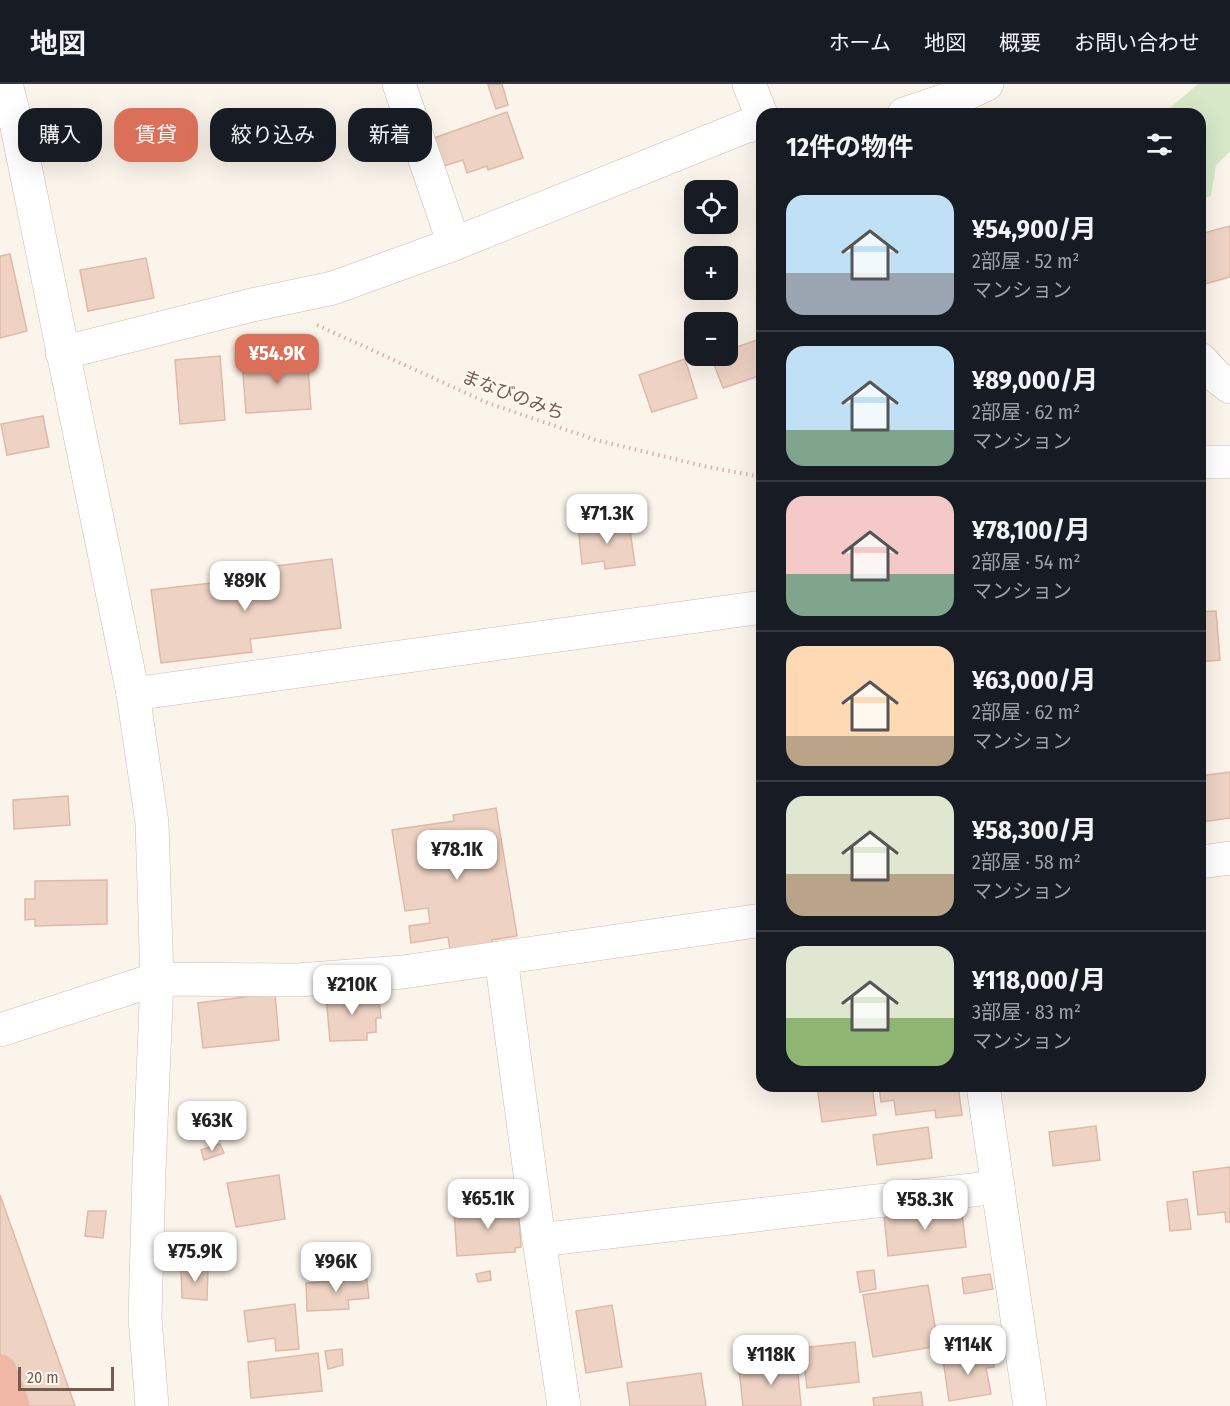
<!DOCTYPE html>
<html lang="ja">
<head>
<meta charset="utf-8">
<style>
	:root { --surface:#171b24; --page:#20242c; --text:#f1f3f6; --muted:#9ea1a6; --line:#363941; --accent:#da705a }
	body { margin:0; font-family:"Fira Sans Condensed","Noto Sans JP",sans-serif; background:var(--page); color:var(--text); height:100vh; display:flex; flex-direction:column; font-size:22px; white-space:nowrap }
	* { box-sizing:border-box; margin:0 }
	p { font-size:20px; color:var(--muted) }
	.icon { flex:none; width:33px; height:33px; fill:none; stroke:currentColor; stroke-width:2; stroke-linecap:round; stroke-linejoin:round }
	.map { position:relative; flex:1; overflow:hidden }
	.sheet { position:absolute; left:756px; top:24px; width:450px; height:984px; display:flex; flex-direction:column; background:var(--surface); border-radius:18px; box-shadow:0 6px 24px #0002 }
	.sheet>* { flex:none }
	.top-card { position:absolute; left:18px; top:24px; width:570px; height:54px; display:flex; gap:12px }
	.fabs { position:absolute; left:684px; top:96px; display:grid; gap:12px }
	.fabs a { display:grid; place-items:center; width:54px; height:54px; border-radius:12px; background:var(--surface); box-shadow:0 6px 24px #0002; font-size:30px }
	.scale { position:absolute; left:18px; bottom:15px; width:96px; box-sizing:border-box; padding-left:6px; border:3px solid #745a4f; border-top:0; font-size:16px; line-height:21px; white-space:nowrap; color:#745a4f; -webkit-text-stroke:4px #fef8f0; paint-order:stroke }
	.price { position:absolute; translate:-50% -51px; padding:0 14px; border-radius:12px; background:#fff; color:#222; font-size:20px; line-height:39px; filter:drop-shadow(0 2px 3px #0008) }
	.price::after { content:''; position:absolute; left:50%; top:36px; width:18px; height:14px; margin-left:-9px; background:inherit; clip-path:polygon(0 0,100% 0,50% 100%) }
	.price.active { background:var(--accent); color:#fff }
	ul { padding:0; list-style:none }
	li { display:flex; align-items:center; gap:18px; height:150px; padding:0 30px }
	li+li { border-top:2px solid var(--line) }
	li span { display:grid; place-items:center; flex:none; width:168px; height:120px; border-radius:18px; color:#555 }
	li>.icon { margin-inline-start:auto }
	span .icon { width:72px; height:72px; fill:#fffc; stroke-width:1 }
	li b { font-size:26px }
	h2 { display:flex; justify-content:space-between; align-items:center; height:72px; padding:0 30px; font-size:26px }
	.chip { padding:0 21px; border-radius:18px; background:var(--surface); box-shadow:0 6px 24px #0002; font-size:21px; line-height:54px }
	.chip.active { background:var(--accent); color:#fff }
	header { display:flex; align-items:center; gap:36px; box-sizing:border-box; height:84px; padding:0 30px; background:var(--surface); border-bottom:2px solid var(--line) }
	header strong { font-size:28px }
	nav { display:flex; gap:33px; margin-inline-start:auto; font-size:21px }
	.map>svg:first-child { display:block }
</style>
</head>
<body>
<header>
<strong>地図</strong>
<nav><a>ホーム</a><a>地図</a><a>概要</a><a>お問い合わせ</a></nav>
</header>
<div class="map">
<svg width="1230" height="1322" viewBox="0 0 1230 1322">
	<rect width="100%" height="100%" fill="#fbf4ea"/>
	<path fill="#d7e8c9" d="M1198,0H1230V68L1216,81L1211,112L1200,115V30H1163Z"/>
	<g fill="#eed3c4" stroke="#e0b9a6" stroke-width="1.5">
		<path d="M491,0H502L508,21L496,25L488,1Z"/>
		<path d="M507,28L523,74L488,86L487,82L467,89L463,76L444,82L434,54Z"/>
		<path d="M1230,142V193L1205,200L1204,194L1200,195V150Z"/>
		<path d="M10,170L27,247L0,254V172Z"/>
		<path d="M146,174L154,214L88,227L80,186Z"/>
		<path d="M760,255L762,261V281L759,282L762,291L723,304L711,272H728V266Z"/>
		<path d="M220,272L225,336L180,340L175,276Z"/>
		<path d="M307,272L311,325L246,329L242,277Z"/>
		<path d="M685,275L697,314L652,328L639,291Z"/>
		<path d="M43,332L49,363L7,371L1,340Z"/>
		<path d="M597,439L598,444L629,439L635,481L605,485L604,477L582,480L578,441Z"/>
		<path d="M332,475L341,544L250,555L252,568L161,579L151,506L220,498L221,507L270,501L268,483Z"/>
		<path d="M1216,527L1220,576L1200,578V528Z"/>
		<path d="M1230,688V734L1202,738L1200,721V692Z"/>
		<path d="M68,712L70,741L14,745L13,716Z"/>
		<path d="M496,724L517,852L492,856L493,864L451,871L448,853L411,859L409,842L430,839L428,824L405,827L392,746L454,737L453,731Z"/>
		<path d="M107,796V840L35,842V835L25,836V815H35V797Z"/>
		<path d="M275,909L279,956L203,964L198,919Z"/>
		<path d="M378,909L381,934H376V948L367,949V956L330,957L326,911Z"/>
		<path d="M817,1002H872L876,1031L822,1038Z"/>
		<path d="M879,1002H958L962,1031L936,1034L935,1026L896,1031L894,1016L881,1018Z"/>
		<path d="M1096,1042L1100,1076L1053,1082L1049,1048Z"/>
		<path d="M928,1043L932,1074L877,1081L873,1051Z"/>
		<path d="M220,1060L224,1069L204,1076L201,1066Z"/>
		<path d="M1230,1083V1138H1226L1225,1128L1198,1131L1193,1088Z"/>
		<path d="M279,1091L285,1135L236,1143L227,1099Z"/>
		<path d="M0,1111L75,1322H0Z"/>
		<path d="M1187,1115L1191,1145L1170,1147L1167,1118Z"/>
		<path d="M518,1116L521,1163L515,1164V1168L457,1172L454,1127L496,1124L495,1118Z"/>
		<path d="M961,1121L966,1163L888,1172L884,1131Z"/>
		<path d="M88,1127H106L103,1154L85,1152Z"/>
		<path d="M181,1182L208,1183L207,1216L182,1214Z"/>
		<path d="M874,1186L876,1205L860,1208L857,1188Z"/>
		<path d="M490,1187L491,1196L478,1198L476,1190Z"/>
		<path d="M366,1189L369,1214L348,1216L349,1225L307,1227L306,1199L349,1196L348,1190Z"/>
		<path d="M990,1190L993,1205L964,1210L962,1194Z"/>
		<path d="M928,1201L936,1249L931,1250L933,1263L873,1273L863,1211Z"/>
		<path d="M295,1220L299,1265L276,1267L275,1254L248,1258L244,1227Z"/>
		<path d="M612,1221L622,1283L586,1289L576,1227Z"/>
		<path d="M959,1253L961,1268L940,1271L938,1257Z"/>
		<path d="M855,1258L859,1298L807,1304L802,1264Z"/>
		<path d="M342,1265L343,1281L328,1285L325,1267Z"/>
		<path d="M992,1268L994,1283L986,1284L991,1310L949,1317L943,1275Z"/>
		<path d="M318,1269L322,1307L251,1314L248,1278Z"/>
		<path d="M797,1279L801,1322H743L739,1285Z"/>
		<path d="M701,1289L706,1322H630L627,1299Z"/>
		<path d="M921,1308L923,1322H874L873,1314Z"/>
	</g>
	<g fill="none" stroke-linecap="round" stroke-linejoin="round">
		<g stroke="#cdbcb1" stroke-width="34">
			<g id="street">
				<path d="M399,0L454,160"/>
				<path d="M749,0L762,33"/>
				<path d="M904,30L970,8L987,0"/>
				<path d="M62,269L252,221L333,204L454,160L744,43L762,39"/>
				<path d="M1200,275L1217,293L1230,303"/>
				<path d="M1200,378H1230"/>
				<path d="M133,610L762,523"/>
				<path d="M1200,778L1230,774"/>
				<path d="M501,874L539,1156L564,1322"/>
				<path d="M0,946L157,895L298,896L403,888L762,836"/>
				<path d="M983,1002L1030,1322"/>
				<path d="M539,1156L998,1103"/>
			</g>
		</g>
		<g stroke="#cfbcae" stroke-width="34">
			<path id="secondary" d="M6,0L17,43L133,610L152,739L157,895L149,1088L145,1234L152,1322"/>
		</g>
		<g stroke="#d8d1ce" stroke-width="34">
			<path id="highway" d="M0,1287L13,1322"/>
		</g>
		<path stroke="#d4b6a7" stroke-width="4" stroke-dasharray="1.5 4.5" stroke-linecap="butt" d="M317,241L488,319L596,356L708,383L762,393"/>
		<use href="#street" stroke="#fff" stroke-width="33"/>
		<use href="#secondary" stroke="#fff" stroke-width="33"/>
		<use href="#highway" stroke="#f0b6a6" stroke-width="33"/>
	</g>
	<g text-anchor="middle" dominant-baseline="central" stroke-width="4.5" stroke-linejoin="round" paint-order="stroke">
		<g font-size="18" fill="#745a4f" stroke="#fef8f0">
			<text transform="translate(513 311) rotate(21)">まなびのみち</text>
		</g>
	</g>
</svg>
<div class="fabs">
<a><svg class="icon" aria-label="locate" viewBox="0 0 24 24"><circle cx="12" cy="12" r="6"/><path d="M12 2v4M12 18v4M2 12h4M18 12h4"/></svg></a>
<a>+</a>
<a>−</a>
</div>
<div class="scale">20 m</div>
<b class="price active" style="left:277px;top:301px">¥54.9K</b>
<b class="price" style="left:607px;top:461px">¥71.3K</b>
<b class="price" style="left:245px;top:528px">¥89K</b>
<b class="price" style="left:457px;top:797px">¥78.1K</b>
<b class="price" style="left:352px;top:932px">¥210K</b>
<b class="price" style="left:212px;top:1068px">¥63K</b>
<b class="price" style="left:488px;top:1146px">¥65.1K</b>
<b class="price" style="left:925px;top:1147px">¥58.3K</b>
<b class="price" style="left:195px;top:1199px">¥75.9K</b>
<b class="price" style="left:336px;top:1209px">¥96K</b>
<b class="price" style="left:968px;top:1292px">¥114K</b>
<b class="price" style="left:771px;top:1302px">¥118K</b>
<div class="top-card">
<a class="chip">購入</a>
<a class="chip active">賃貸</a>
<a class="chip">絞り込み</a>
<a class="chip">新着</a>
</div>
<section class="sheet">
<h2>12件の物件<svg class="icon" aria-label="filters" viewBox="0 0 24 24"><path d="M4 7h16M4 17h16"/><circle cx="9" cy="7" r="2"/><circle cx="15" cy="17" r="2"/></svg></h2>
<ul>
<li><span style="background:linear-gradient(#bfe0f5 65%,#9aa5b1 0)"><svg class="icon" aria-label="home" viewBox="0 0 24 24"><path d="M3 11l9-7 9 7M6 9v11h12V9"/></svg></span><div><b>¥54,900/月</b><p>2部屋 · 52 m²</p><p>マンション</p></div></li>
<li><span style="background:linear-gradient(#bfe0f5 70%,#7fa58c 0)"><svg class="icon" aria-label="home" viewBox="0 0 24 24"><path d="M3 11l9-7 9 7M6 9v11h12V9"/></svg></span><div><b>¥89,000/月</b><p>2部屋 · 62 m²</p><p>マンション</p></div></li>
<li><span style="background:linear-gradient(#f6c9c9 65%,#7fa58c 0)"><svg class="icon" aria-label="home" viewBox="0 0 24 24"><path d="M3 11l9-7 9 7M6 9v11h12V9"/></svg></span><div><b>¥78,100/月</b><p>2部屋 · 54 m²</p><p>マンション</p></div></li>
<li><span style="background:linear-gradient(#ffd9b3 75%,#b9a48a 0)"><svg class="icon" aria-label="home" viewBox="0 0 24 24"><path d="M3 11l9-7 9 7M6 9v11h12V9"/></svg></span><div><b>¥63,000/月</b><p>2部屋 · 62 m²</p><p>マンション</p></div></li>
<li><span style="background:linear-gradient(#dfe7d0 65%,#b9a48a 0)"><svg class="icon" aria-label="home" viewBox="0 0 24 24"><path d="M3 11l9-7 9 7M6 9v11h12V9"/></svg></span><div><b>¥58,300/月</b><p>2部屋 · 58 m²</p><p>マンション</p></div></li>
<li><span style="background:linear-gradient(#dfe7d0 60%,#8fb573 0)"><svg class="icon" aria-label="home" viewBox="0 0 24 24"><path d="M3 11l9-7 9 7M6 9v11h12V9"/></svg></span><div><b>¥118,000/月</b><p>3部屋 · 83 m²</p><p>マンション</p></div></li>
</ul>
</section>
</div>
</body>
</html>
